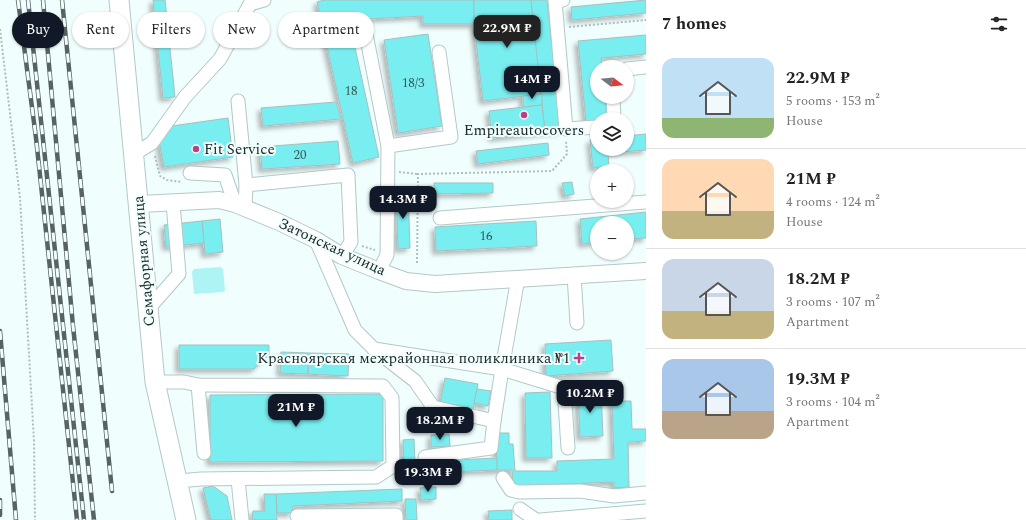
<!DOCTYPE html>
<html lang="en">
<head>
<meta charset="utf-8">
<style>
	:root { --surface:#fff; --page:#f2f2f2; --text:#222; --muted:#767676; --line:#e0e0e0; --accent:#111827 }
	body { margin:0; font-family:Spectral,serif; background:var(--page); color:var(--text); height:100vh; display:flex; flex-direction:column; font-size:15px; white-space:nowrap }
	* { box-sizing:border-box; margin:0 }
	p { font-size:13px; color:var(--muted) }
	.icon { flex:none; width:22px; height:22px; fill:none; stroke:currentColor; stroke-width:2; stroke-linecap:round; stroke-linejoin:round }
	.map { position:relative; flex:1; overflow:hidden }
	.sheet { display:flex; flex-direction:column; background:var(--surface); width:380px }
	.sheet>* { flex:none }
	.hud { position:absolute; left:12px; top:12px; width:380px; height:36px; display:flex; gap:8px }
	.needle { width:26px; rotate:106deg }
	.buttons { position:absolute; left:590px; top:60px; display:grid; gap:8px }
	.buttons a { display:grid; place-items:center; width:44px; height:44px; border-radius:50%; background:var(--surface); box-shadow:0 1px 3px #0004; font-size:20px }
	.price { position:absolute; translate:-50% -34px; padding:0 9px; border-radius:8px; background:var(--accent); color:#fff; font-size:13px; line-height:26px; filter:drop-shadow(0 1px 2px #0008) }
	.price::after { content:''; position:absolute; left:50%; top:24px; width:12px; height:9px; margin-left:-6px; background:inherit; clip-path:polygon(0 0,100% 0,50% 100%) }
	.price.current { background:#222; color:#fff }
	ul { padding:0; list-style:none }
	li { display:flex; align-items:center; gap:12px; height:100px; padding:0 16px }
	li+li { border-top:1px solid var(--line) }
	li span { display:grid; place-items:center; flex:none; width:112px; height:80px; border-radius:12px; color:#555 }
	li>.icon { margin-inline-start:auto }
	span .icon { width:48px; height:48px; fill:#fffc; stroke-width:1 }
	li b { font-size:17px }
	h2 { display:flex; justify-content:space-between; align-items:center; height:48px; padding:0 16px; font-size:17px }
	.tag { padding:0 14px; border-radius:18px; background:var(--surface); box-shadow:0 1px 3px #0004; font-size:14px; line-height:36px }
	.tag.current { background:var(--accent); color:#fff }
	main { display:flex; flex:1; min-height:0 }
	.map>svg:first-child { display:block }
</style>
</head>
<body>
<main>
<div class="map">
<svg width="646" height="520" viewBox="0 0 646 520">
	<defs>
		<filter id="shadow"><feDropShadow dx="-3.5" dy="3.5" stdDeviation="2" flood-color="#0004"/></filter>
	</defs>
	<rect width="100%" height="100%" fill="#f1fefe"/>
	<path fill="#aff4f5" d="M220,267L223,269L225,290L223,292L194,294L192,272L194,269Z"/>
	<g fill="#79eef0" stroke="#a9bebe" filter="url(#shadow)">
		<path d="M153,0H165L175,97L163,98Z"/>
		<path d="M324,0H474V24H423V16L349,20L379,157L353,163L317,2Z"/>
		<path d="M474,0H531L542,94L483,101L474,24Z"/>
		<path d="M531,0H547L561,131L545,132Z"/>
		<path d="M646,0V13L572,20L571,7Z"/>
		<path d="M428,34L442,126L398,133L384,40Z"/>
		<path d="M646,35V54L601,58L602,67H597V97H605L607,119H597V121L586,122L578,41Z"/>
		<path d="M542,94V105L523,107V96Z"/>
		<path d="M336,102L341,119L263,126L261,108Z"/>
		<path d="M542,105L545,132L492,138L489,111Z"/>
		<path d="M228,118L233,157L164,167L159,141L172,126Z"/>
		<path d="M646,134V150L608,153L609,166L593,168L590,140L597,139V149H627V136Z"/>
		<path d="M338,141L340,164L262,169L260,147Z"/>
		<path d="M548,143L549,155L478,164L476,151Z"/>
		<path d="M572,182L574,194L565,196L562,183Z"/>
		<path d="M434,183H493V193L434,194Z"/>
		<path d="M408,190L410,248L398,249L396,191Z"/>
		<path d="M646,212V238L627,239V223H597V242L582,244L580,219Z"/>
		<path d="M220,219L223,252L205,254L202,221Z"/>
		<path d="M202,221L204,243L166,247L164,225Z"/>
		<path d="M536,221L537,246L436,251L435,227Z"/>
		<path d="M611,340L613,371L546,376L545,344Z"/>
		<path d="M179,345H269V355L254,369H179Z"/>
		<path d="M281,352L309,353L308,374L280,373Z"/>
		<path d="M309,353L349,354L348,376L308,374Z"/>
		<path d="M445,378L478,384L473,410L440,404Z"/>
		<path d="M477,389L491,391L488,406L474,403Z"/>
		<path d="M601,391L603,436L580,437L578,392Z"/>
		<path d="M550,392L552,458H526L525,393Z"/>
		<path d="M383,394V461L210,462V395Z"/>
		<path d="M612,401H631L632,429H646V441L628,442L629,487L614,488V482L513,486L512,470H497L496,433H509V444H513L515,471H557V461L614,459Z"/>
		<path d="M449,434L450,446L431,447V435Z"/>
		<path d="M414,439L415,462L497,458V470L404,474L403,440Z"/>
		<path d="M213,486L227,496L232,520H211L203,488Z"/>
		<path d="M436,487V499L421,500L420,488Z"/>
		<path d="M402,489V501L293,506L292,513H277L276,494Z"/>
		<path d="M264,494H276L277,520H252L253,511H265Z"/>
		<path d="M405,499H416L417,520H406Z"/>
		<path d="M512,510V520H489L488,511Z"/>
	</g>
	<g fill="none" stroke-linecap="round" stroke-linejoin="round">
		<g stroke="#b3c8c8" stroke-width="15">
			<g id="minor">
				<path d="M563,0L555,1L566,129L597,127"/>
				<path d="M366,34L388,146L451,137L439,52"/>
				<path d="M627,69L646,67"/>
				<path d="M613,97L614,119"/>
				<path d="M238,101L246,185L245,208"/>
				<path d="M134,154L152,143L185,97L220,59L250,4L264,0"/>
				<path d="M190,173L225,175L235,204"/>
				<path d="M246,185L348,175L351,242L342,256"/>
				<path d="M440,218L646,202"/>
				<path d="M316,240L355,330L374,349L502,369L518,278"/>
				<path d="M379,271L387,255L388,146"/>
				<path d="M574,275L577,323"/>
				<path d="M149,308L179,274L173,203"/>
				<path d="M374,349L415,381L433,407L494,421L502,369L564,388L568,448"/>
				<path d="M155,382H184L198,385L383,386L392,398L393,466L376,477L201,479L178,481"/>
				<path d="M198,385L204,453"/>
				<path d="M425,457L491,448L494,421"/>
				<path d="M503,478L511,490L519,492L580,491L614,496L646,493"/>
				<path d="M238,479L242,520"/>
				<path d="M520,509L536,520"/>
				<path d="M297,516L396,515V520"/>
				<path d="M540,520L646,511"/>
			</g>
		</g>
		<g stroke="#b3c8c8" stroke-width="18">
			<path id="major" d="M140,204L219,200L235,204L279,222L316,240L342,256L379,271L406,281L435,284L646,271"/>
		</g>
		<g stroke="#b3c8c8" stroke-width="21">
			<path id="highway" d="M119,0L155,382L186,520"/>
		</g>
		<g stroke="#b1bcbc" stroke-width="2" stroke-dasharray="2 2" stroke-linecap="butt">
			<path d="M569,27L646,20"/>
			<path d="M0,29L20,198L34,441L35,520"/>
			<path d="M155,156L160,176L167,180L182,182"/>
			<path d="M399,172L418,174"/>
			<path d="M362,246L375,250"/>
			<path d="M417,263L418,174L552,171L567,154L566,141"/>
		</g>
		<use href="#minor" stroke="#fff" stroke-width="13"/>
		<use href="#major" stroke="#fff" stroke-width="16"/>
		<use href="#highway" stroke="#fff" stroke-width="19"/>
		<g stroke="#586262" stroke-width="4.5">
			<g id="rail">
				<path d="M18,0L36,138L77,520"/>
				<path d="M28,0L84,520"/>
				<path d="M43,0L73,326L94,520"/>
				<path d="M62,0L112,491"/>
				<path d="M0,331L16,520"/>
				<path d="M0,500V515"/>
			</g>
		</g>
		<use href="#rail" stroke="#f1fefe" stroke-width="3" stroke-dasharray="9" stroke-linecap="butt"/>
	</g>
	<g fill="#bc3e8b" stroke="#f1fefe" stroke-width="1.5">
		<circle cx="524" cy="115" r="4"/>
		<circle cx="196" cy="149" r="4"/>
		<path d="M577 352h4v4h4v4h-4v4h-4v-4h-4v-4h4z"/>
	</g>
	<g text-anchor="middle" dominant-baseline="central" stroke-width="4" stroke-linejoin="round" paint-order="stroke">
		<g font-size="13" fill="#365a5a">
			<text x="413" y="83">18/3</text>
			<text x="351" y="91">18</text>
			<text x="300" y="155">20</text>
			<text x="486" y="236">16</text>
		</g>
		<g font-size="15" fill="#202828" stroke="#f1fefe">
			<text x="524" y="130">Empireautocovers</text>
			<text x="204" y="149" text-anchor="start">Fit Service</text>
			<text x="570" y="358" text-anchor="end">Красноярская межрайонная поликлиника №1</text>
		</g>
		<g font-size="15" fill="#202828" stroke="#f1fefe">
			<text transform="translate(332 247) rotate(25)">Затонская улица</text>
			<text transform="translate(144 261) rotate(-95)">Семафорная улица</text>
		</g>
	</g>
</svg>
<div class="buttons">
<a><svg class="needle" viewBox="-14 -14 28 28"><path d="M0-13l5 13h-10z" fill="#e53935"/><path d="M0 13l5-13h-10z" fill="#767676"/></svg></a>
<a><svg class="icon" aria-label="layers" viewBox="0 0 24 24"><path d="M12 4l9 5-9 5-9-5zM3 14l9 5 9-5"/></svg></a>
<a>+</a>
<a>−</a>
</div>
<b class="price current" style="left:507px;top:49px">22.9M ₽</b>
<b class="price" style="left:532px;top:100px">14M ₽</b>
<b class="price" style="left:403px;top:220px">14.3M ₽</b>
<b class="price" style="left:590px;top:414px">10.2M ₽</b>
<b class="price" style="left:296px;top:428px">21M ₽</b>
<b class="price" style="left:440px;top:441px">18.2M ₽</b>
<b class="price" style="left:428px;top:493px">19.3M ₽</b>
<div class="hud">
<a class="tag current">Buy</a>
<a class="tag">Rent</a>
<a class="tag">Filters</a>
<a class="tag">New</a>
<a class="tag">Apartment</a>
</div>
</div>
<section class="sheet">
<h2>7 homes<svg class="icon" aria-label="filters" viewBox="0 0 24 24"><path d="M4 7h16M4 17h16"/><circle cx="9" cy="7" r="2"/><circle cx="15" cy="17" r="2"/></svg></h2>
<ul>
<li><span style="background:linear-gradient(#bfe0f5 75%,#8fb573 0)"><svg class="icon" aria-label="home" viewBox="0 0 24 24"><path d="M3 11l9-7 9 7M6 9v11h12V9"/></svg></span><div><b>22.9M ₽</b><p>5 rooms · 153 m²</p><p>House</p></div></li>
<li><span style="background:linear-gradient(#ffd9b3 65%,#c2b280 0)"><svg class="icon" aria-label="home" viewBox="0 0 24 24"><path d="M3 11l9-7 9 7M6 9v11h12V9"/></svg></span><div><b>21M ₽</b><p>4 rooms · 124 m²</p><p>House</p></div></li>
<li><span style="background:linear-gradient(#c9d6e8 65%,#c2b280 0)"><svg class="icon" aria-label="home" viewBox="0 0 24 24"><path d="M3 11l9-7 9 7M6 9v11h12V9"/></svg></span><div><b>18.2M ₽</b><p>3 rooms · 107 m²</p><p>Apartment</p></div></li>
<li><span style="background:linear-gradient(#a9c7e8 65%,#b9a48a 0)"><svg class="icon" aria-label="home" viewBox="0 0 24 24"><path d="M3 11l9-7 9 7M6 9v11h12V9"/></svg></span><div><b>19.3M ₽</b><p>3 rooms · 104 m²</p><p>Apartment</p></div></li>
</ul>
</section>
</main>
</body>
</html>
